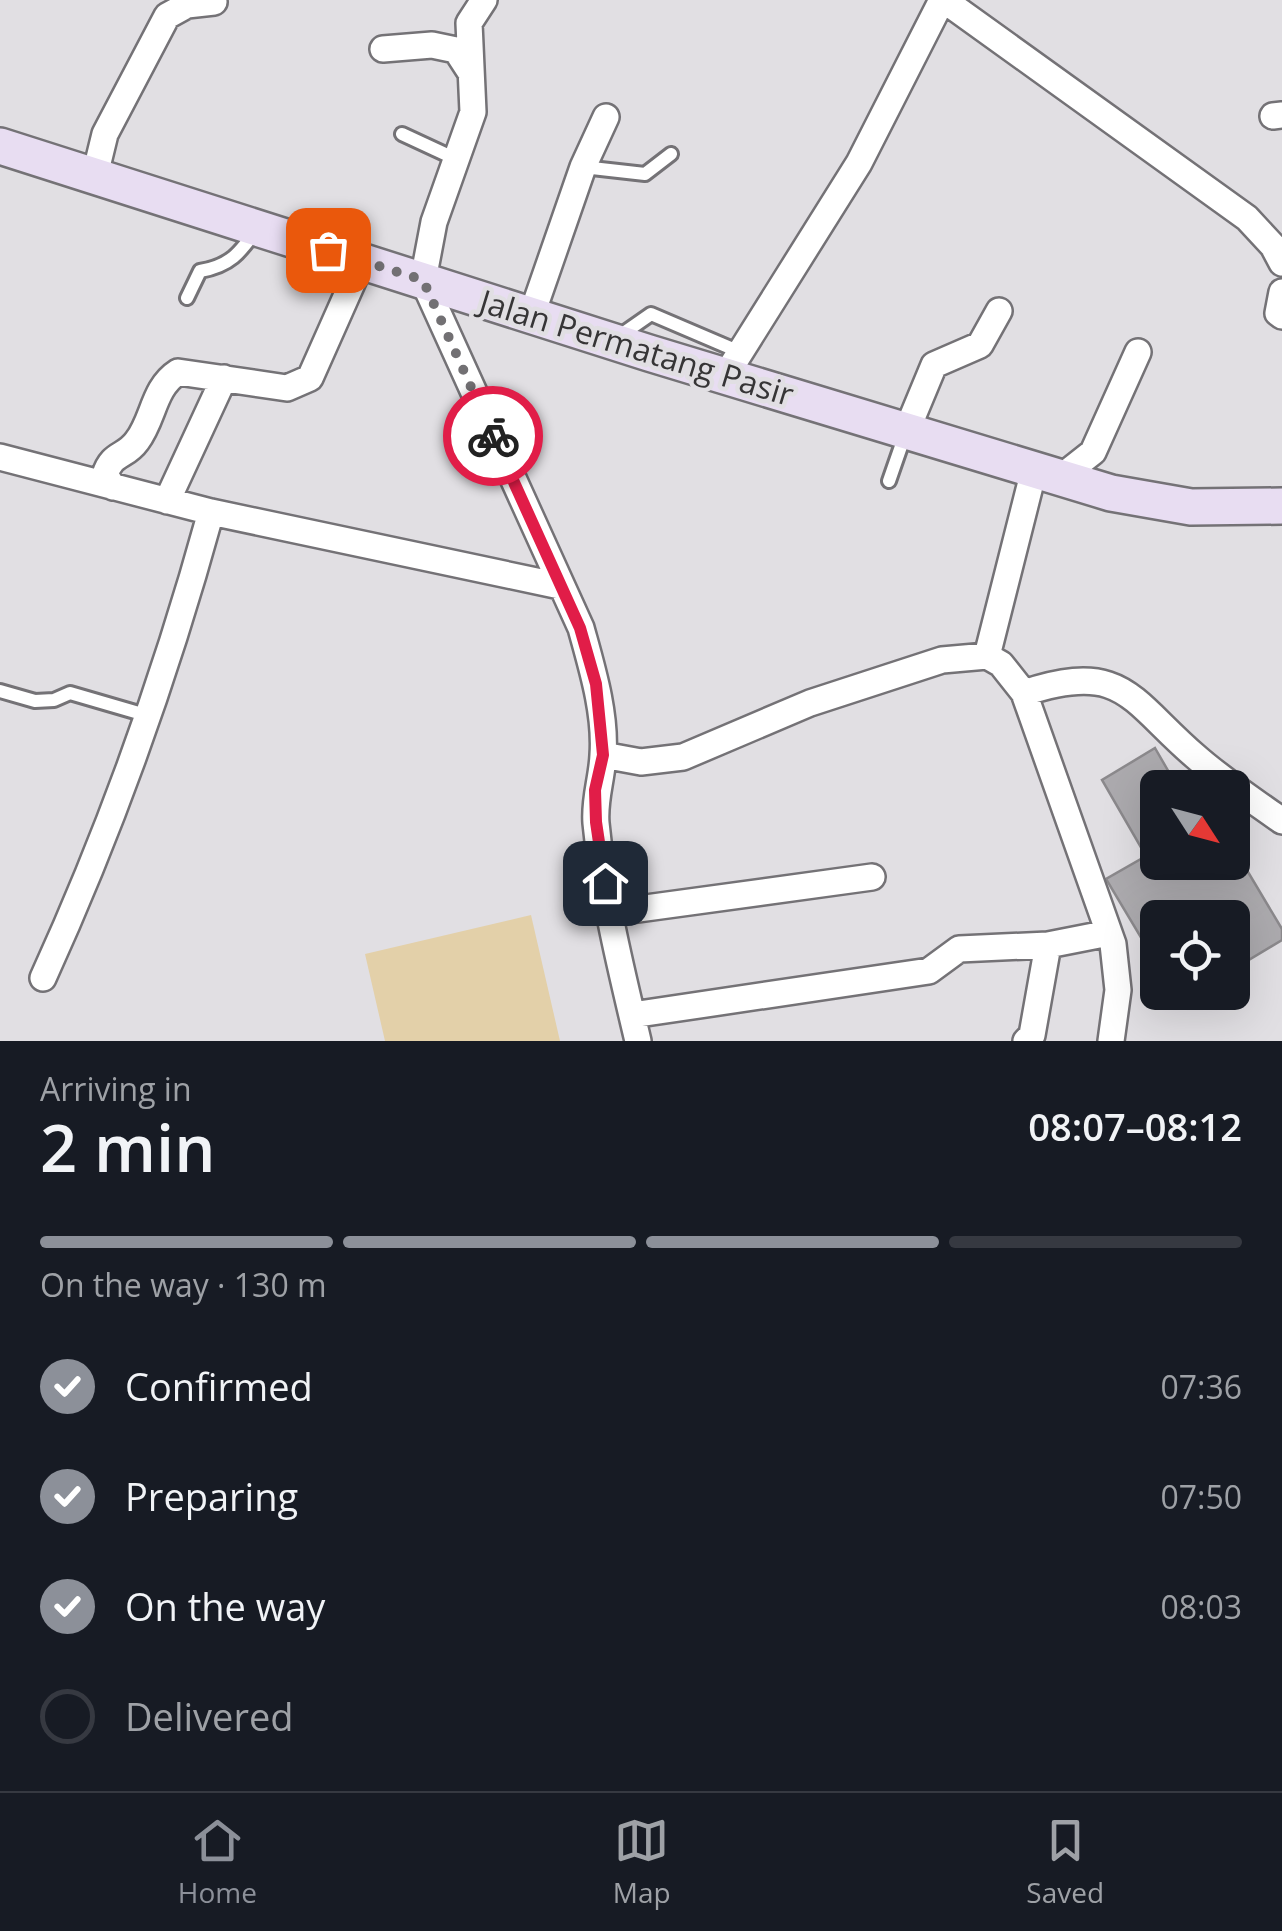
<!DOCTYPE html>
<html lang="en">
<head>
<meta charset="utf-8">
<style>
	body { margin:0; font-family:"Open Sans",sans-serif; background:#20242c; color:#f1f3f6; height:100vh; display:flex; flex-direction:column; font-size:38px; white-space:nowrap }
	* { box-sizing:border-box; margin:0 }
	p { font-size:32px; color:#9ea1a6 }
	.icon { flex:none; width:55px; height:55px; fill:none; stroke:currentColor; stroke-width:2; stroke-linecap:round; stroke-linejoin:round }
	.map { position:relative; height:1041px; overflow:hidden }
	.drawer { display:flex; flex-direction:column; background:#171b24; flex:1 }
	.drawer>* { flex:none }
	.needle { width:65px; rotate:126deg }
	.controls { position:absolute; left:1140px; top:770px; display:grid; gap:20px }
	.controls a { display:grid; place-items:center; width:110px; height:110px; border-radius:15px; background:#171b24; box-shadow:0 10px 40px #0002; font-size:50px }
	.pin { position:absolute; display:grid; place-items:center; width:85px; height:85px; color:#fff; margin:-42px; border-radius:20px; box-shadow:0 5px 15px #0006 }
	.courier { position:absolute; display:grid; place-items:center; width:100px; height:100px; margin:-50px; border:8px solid #e11d48; border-radius:50%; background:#fff; color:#222; box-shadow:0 2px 12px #0007 }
	.summary em { font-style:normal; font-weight:600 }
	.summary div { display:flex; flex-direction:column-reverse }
	.summary { display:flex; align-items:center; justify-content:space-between; height:170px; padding:0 40px }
	h1 { font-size:65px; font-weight:600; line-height:75px }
	.bar { display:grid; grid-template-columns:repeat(4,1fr); gap:15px 10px; align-content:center; height:120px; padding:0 40px }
	.bar i { height:12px; border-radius:8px; background:#363941 }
	.bar .current { background:#8c9099 }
	.bar p { grid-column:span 4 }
	ol { padding:0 40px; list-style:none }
	li { display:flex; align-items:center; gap:30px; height:110px }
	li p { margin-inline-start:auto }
	li .icon { padding:10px; border-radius:50%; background:#8c9099; color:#fff; stroke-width:4 }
	li:last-child { color:#9ea1a6 }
	li i { width:55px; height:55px; border:5px solid #363941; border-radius:50% }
	.menu { display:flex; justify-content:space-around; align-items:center; height:140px; border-top:2px solid #363941; background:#171b24; font-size:28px; color:#9ea1a6 }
	.menu a { display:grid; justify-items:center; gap:5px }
	.menu .current { color:#8c9099 }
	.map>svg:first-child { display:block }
	.green { fill:#e3d0a9 }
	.building { fill:#acaaae; stroke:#8b898c; stroke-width:2.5 }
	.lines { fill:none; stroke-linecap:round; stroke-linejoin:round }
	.service-casing { stroke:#747276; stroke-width:18 }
	.minor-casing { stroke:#747276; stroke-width:30 }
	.secondary-casing { stroke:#747276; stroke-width:40 }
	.service { stroke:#fff; stroke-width:12 }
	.minor { stroke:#fff; stroke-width:25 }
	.secondary { stroke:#e8ddf2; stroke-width:35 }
	.done { stroke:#727073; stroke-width:10; stroke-dasharray:0 18 }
	.route { stroke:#e11d48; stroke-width:12 }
	.labels { text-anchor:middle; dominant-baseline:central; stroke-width:9; stroke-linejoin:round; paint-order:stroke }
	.street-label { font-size:32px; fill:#363536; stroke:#e1dfe3 }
</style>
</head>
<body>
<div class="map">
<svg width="1282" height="1041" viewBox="0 0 1282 1041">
	<rect width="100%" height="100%" fill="#e1dfe3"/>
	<path class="green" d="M531,915L560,1041H385L365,954Z"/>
	<path class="building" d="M1155,748L1178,788H1158V862H1232V845L1282,929V940L1232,970V918H1158V966L1106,879L1146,856L1102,780Z"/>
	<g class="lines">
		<defs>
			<path id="service" d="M402,134L458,160
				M583,167L645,174L671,154
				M187,298L200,271C230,266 240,253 257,229
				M618,337L651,314L740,352
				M889,481L906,432
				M0,691L35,701L54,700L70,693L149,716"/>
			<path id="minor" d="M484,0L469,23L473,112L434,222L423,280L581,628C592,668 606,713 603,755C602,779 594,799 596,823C603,897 621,969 638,1041
				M944,0L1247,218L1273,246L1282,263
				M383,49L432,45L456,50L469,70
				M1273,116L1282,115
				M95,175L105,134L167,16L187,5L214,2
				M1282,292L1278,313L1282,316
				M532,314L583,167L606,117
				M726,375L859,163L942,0
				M907,430L934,365L980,345L999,311
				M0,457L211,512L560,586
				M1060,478L1093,452L1138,352
				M113,487L105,475C112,452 125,458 137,441C154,419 153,388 178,372L287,388L310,378L362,261
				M167,501L224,378
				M987,656L1034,470
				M1024,693L1113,944L1118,990L1111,1041
				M603,755L641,762L683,757L810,703L942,660L987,656L1001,664L1024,693C1123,660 1130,700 1195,756C1222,780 1253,800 1282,821
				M609,913L872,877
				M43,978C112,827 167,672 211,512
				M632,1015L929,971L959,949L1048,945L1109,933
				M1026,1041L1032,1035L1048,945"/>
			<path id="secondary" d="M0,146L649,353L1111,493L1191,507L1282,506"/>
		</defs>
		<use href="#service" class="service-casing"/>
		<use href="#minor" class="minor-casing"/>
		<use href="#secondary" class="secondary-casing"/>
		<use href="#service" class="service"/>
		<use href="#minor" class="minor"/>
		<use href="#secondary" class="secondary"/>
	</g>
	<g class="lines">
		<path class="done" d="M328,250L423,280L493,436"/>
		<path class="route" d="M493,436L580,628L596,684L603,755L595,790L596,822L605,883"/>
	</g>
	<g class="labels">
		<g class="street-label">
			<text transform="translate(637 347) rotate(17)">Jalan Permatang Pasir</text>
		</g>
	</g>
</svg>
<div class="controls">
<a><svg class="needle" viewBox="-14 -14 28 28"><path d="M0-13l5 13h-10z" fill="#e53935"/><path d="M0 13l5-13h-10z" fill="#9ea1a6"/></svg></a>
<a><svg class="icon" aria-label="locate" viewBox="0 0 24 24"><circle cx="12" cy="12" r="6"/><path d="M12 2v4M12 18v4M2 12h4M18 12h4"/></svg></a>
</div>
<div class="pin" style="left:328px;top:250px;background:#ea580c"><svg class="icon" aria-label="bag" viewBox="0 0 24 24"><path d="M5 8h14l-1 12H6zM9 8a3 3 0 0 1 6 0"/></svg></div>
<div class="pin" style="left:605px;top:883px;background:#1f2937"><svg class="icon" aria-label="home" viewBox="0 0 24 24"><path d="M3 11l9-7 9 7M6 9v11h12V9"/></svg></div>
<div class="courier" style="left:493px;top:436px"><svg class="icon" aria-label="bike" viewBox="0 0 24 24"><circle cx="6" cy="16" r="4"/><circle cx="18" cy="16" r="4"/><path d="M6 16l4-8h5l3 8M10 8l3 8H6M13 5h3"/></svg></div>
</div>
<section class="drawer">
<div class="summary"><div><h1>2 min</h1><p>Arriving in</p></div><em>08:07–08:12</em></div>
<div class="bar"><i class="current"></i><i class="current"></i><i class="current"></i><i></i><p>On the way · 130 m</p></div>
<ol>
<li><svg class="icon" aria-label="check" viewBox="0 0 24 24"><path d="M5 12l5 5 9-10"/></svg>Confirmed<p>07:36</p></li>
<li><svg class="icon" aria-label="check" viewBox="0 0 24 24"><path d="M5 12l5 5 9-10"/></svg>Preparing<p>07:50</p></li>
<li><svg class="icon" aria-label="check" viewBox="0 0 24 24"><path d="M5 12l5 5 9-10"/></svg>On the way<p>08:03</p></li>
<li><i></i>Delivered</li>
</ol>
</section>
<nav class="menu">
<a class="current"><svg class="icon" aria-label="home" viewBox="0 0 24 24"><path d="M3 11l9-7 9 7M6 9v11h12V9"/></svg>Home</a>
<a><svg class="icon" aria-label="map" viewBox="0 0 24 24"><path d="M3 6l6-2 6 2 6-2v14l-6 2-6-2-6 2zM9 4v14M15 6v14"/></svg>Map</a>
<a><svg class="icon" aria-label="saved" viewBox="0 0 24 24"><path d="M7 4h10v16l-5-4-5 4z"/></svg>Saved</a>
</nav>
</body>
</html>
